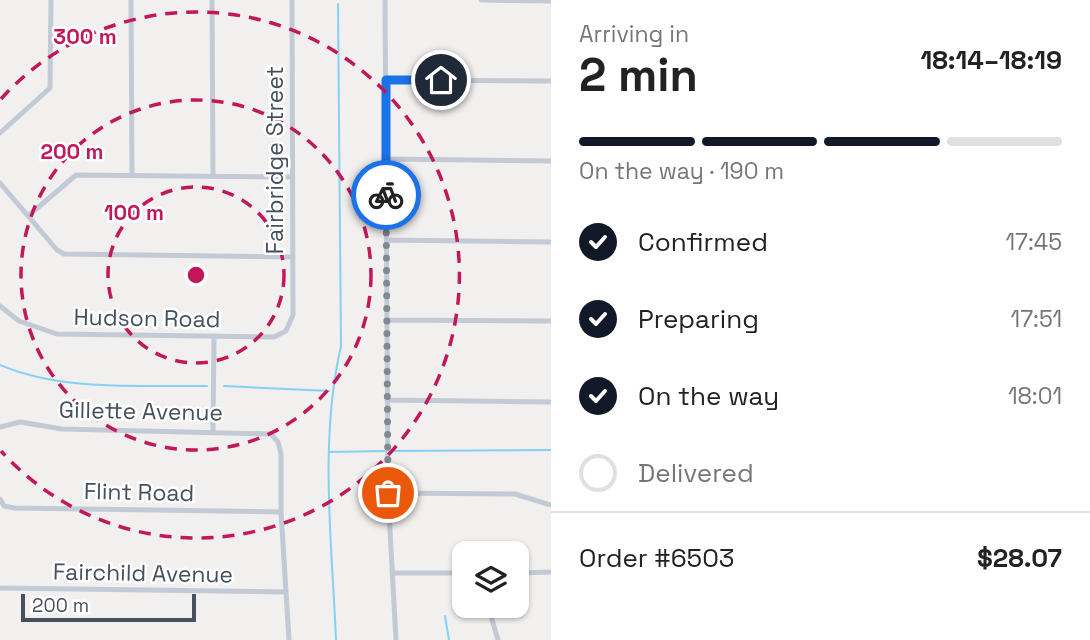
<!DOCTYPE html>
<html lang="en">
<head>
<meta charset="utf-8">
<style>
	body { margin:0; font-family:"Space Grotesk",sans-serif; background:#f2f2f2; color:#222; height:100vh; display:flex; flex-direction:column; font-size:26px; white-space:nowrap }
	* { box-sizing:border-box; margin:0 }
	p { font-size:23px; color:#767676 }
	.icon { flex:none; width:38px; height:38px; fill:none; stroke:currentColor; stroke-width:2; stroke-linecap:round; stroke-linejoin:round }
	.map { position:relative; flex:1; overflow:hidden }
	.drawer { display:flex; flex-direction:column; background:#fff; width:539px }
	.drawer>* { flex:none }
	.buttons { position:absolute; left:452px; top:541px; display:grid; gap:14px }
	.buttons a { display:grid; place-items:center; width:77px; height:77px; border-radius:14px; background:#fff; box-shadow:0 2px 5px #0004; font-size:35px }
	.scale { position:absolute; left:21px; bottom:18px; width:175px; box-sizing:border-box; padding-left:7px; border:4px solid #46505e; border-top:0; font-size:19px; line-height:24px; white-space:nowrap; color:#46505e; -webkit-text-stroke:5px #fff; paint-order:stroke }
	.pin { position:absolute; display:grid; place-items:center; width:60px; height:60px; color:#fff; margin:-30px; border:4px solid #fff; border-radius:50%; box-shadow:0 2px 7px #0007 }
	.courier { position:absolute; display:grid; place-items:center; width:70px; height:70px; margin:-35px; border:5px solid #1a73e8; border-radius:50%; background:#fff; color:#222; box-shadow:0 2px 9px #0007 }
	.summary em { font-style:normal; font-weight:600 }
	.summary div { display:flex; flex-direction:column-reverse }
	.summary { display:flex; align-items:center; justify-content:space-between; height:119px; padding:0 28px }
	h1 { font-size:46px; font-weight:600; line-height:52px }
	.bar { display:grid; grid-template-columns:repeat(4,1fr); gap:10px 7px; align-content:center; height:84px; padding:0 28px }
	.bar i { height:9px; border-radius:5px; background:#e0e0e0 }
	.bar .current { background:#111827 }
	.bar p { grid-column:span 4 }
	.line { display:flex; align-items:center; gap:18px; padding:0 28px; border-top:2px solid #e0e0e0 }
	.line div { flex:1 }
	ol { padding:0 28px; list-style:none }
	li { display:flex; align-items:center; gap:21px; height:77px }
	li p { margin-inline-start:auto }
	li .icon { padding:7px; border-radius:50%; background:#111827; color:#fff; stroke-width:4 }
	li:last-child { color:#767676 }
	li i { width:38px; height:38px; border:4px solid #e0e0e0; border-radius:50% }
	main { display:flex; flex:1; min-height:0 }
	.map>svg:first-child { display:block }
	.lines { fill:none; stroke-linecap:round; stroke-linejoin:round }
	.stream { stroke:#86d1f1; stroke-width:2 }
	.minor { stroke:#c2cad5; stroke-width:5 }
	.done { stroke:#828891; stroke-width:7; stroke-dasharray:0 12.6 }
	.route { stroke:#1a73e8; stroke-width:9 }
	.ring { fill:none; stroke:#c2185b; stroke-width:3.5; stroke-dasharray:12 9 }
	.labels { text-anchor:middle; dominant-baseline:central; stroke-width:5; stroke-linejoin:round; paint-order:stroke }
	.street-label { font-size:23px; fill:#46505e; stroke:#fff }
	.centre { fill:#c2185b; stroke:#fff; stroke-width:3.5 }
	.ring-label { font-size:21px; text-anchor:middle; font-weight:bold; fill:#c2185b; stroke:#fff; stroke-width:5; stroke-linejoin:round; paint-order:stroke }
</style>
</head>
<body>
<main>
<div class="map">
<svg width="551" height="640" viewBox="0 0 551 640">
	<rect width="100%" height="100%" fill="#f2efef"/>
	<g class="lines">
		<path class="stream" d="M0,365C63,392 140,385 207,386
			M224,386L329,391
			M393,451L551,450
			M329,452L385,451
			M445,616L449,640
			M336,640C332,542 319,442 341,346L338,4"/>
		<path class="minor" d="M131,0L132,175
			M212,0L213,176
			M385,0L388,493L396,640
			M481,0L551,1
			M386,80L551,81
			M0,133L50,88L51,0
			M386,159L551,161
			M0,183L57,250L64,254L293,257
			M28,216L76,175L292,177
			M387,240L551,242
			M0,306L19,321L57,334L274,337L286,331L293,315L292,0
			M387,320L551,321
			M387,400L551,402
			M0,427L20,422L62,429L271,434L278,442L281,454V512L289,640
			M213,430L214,337
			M388,493L515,494L551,505
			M0,499L4,506L15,508L281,512
			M392,573H464
			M516,573L551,572
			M0,588L286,592
			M488,606L498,640"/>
	</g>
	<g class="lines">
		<path class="done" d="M386,195L388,493"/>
		<path class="route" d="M386,195V80H441"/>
	</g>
	<g class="ring">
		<circle cx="196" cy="275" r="88"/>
		<circle cx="196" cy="275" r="175"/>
		<path d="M1 99A263 263 0 1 1 1 451"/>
	</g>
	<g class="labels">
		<g class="street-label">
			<text transform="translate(275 160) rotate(-90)">Fairbridge Street</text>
			<text transform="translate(147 318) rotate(1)">Hudson Road</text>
			<text transform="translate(141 411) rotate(1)">Gillette Avenue</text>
			<text transform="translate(139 492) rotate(1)">Flint Road</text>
			<text transform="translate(143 573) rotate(1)">Fairchild Avenue</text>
		</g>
	</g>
	<circle cx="196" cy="275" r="10" class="centre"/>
	<g class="ring-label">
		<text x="85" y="44">300 m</text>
		<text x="72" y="159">200 m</text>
		<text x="134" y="220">100 m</text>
	</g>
</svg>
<div class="buttons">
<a><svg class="icon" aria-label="layers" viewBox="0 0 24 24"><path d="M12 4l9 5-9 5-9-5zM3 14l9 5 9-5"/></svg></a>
</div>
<div class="scale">200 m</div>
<div class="pin" style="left:388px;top:493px;background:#ea580c"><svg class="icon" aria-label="bag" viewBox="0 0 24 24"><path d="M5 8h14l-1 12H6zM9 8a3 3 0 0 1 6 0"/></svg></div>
<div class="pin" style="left:441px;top:80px;background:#1f2937"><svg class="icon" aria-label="home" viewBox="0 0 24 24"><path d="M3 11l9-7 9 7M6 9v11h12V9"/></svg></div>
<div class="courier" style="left:386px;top:195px"><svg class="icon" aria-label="bike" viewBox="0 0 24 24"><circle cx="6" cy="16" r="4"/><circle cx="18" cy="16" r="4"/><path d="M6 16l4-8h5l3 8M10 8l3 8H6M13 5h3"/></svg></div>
</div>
<section class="drawer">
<div class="summary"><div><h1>2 min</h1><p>Arriving in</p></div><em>18:14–18:19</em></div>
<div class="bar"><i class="current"></i><i class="current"></i><i class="current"></i><i></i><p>On the way · 190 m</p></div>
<ol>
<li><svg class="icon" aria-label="check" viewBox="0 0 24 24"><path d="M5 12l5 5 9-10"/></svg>Confirmed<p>17:45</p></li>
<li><svg class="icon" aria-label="check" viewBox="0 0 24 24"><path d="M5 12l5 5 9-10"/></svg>Preparing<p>17:51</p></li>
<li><svg class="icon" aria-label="check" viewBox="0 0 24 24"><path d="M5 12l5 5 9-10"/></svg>On the way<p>18:01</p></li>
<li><i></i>Delivered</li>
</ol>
<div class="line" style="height:91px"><div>Order #6503</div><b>$28.07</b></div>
</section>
</main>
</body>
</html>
